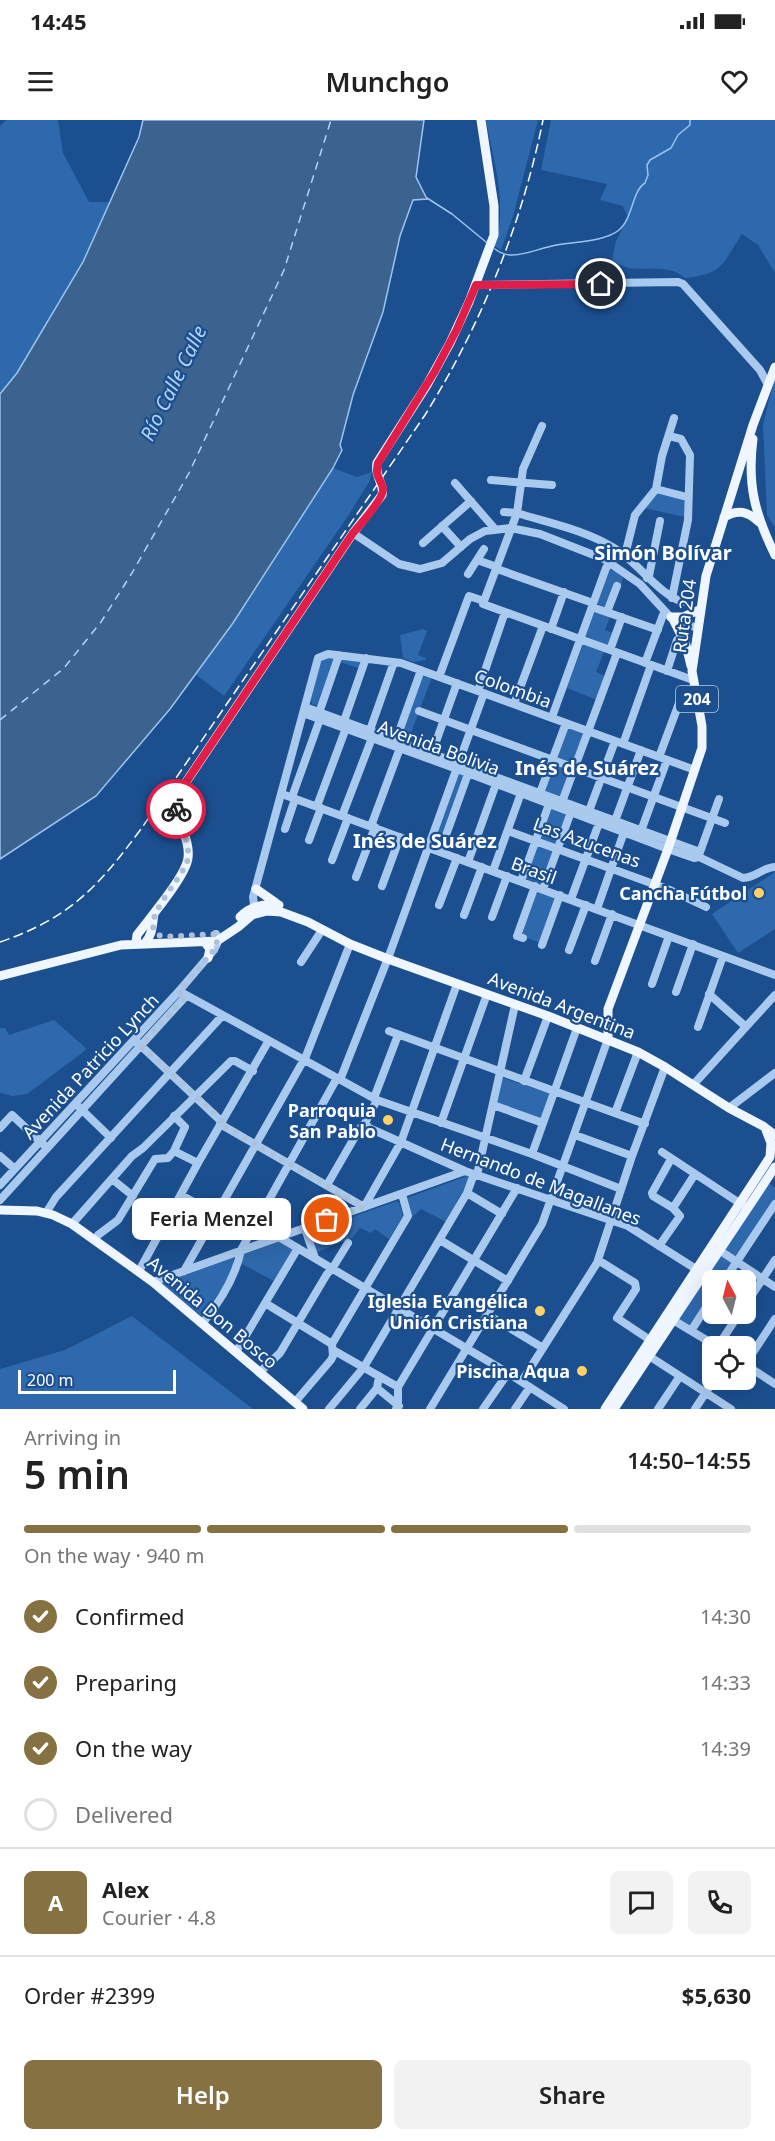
<!DOCTYPE html>
<html lang="en">
<head>
<meta charset="utf-8">
<style>
	body { margin:0; font-family:"Noto Sans",sans-serif; background:#f2f2f2; color:#222; height:100vh; display:flex; flex-direction:column; font-size:22px; white-space:nowrap }
	* { box-sizing:border-box; margin:0 }
	p { font-size:20px; color:#767676 }
	.icon { flex:none; width:33px; height:33px; fill:none; stroke:currentColor; stroke-width:2; stroke-linecap:round; stroke-linejoin:round }
	.map { position:relative; height:1289px; overflow:hidden }
	.drawer { display:flex; flex-direction:column; background:#fff; flex:1 }
	.drawer>* { flex:none }
	.needle { width:39px; rotate:353deg }
	.buttons { position:absolute; left:702px; top:1150px; display:grid; gap:12px }
	.buttons a { display:grid; place-items:center; width:54px; height:54px; border-radius:9px; background:#fff; box-shadow:0 6px 24px #0002; font-size:30px }
	.scale { position:absolute; left:18px; bottom:15px; width:158px; box-sizing:border-box; padding-left:6px; border:3px solid #fff; border-top:0; font-size:16px; line-height:21px; white-space:nowrap; color:#fff; -webkit-text-stroke:4px #1b4f8f; paint-order:stroke }
	.pin { position:absolute; display:grid; place-items:center; width:51px; height:51px; color:#fff; margin:-26px; border:3px solid #fff; border-radius:50%; box-shadow:0 2px 6px #0007 }
	.courier { position:absolute; display:grid; place-items:center; width:60px; height:60px; margin:-30px; border:4px solid #e11d48; border-radius:50%; background:#fff; color:#222; box-shadow:0 2px 8px #0007 }
	.bubble { position:absolute; height:42px; border-radius:9px; background:#fff; box-shadow:0 6px 24px #0002; font-size:20px; font-weight:600; line-height:42px; text-align:center }
	.overview em { font-style:normal; font-weight:600 }
	.overview div { display:flex; flex-direction:column-reverse }
	.overview { display:flex; align-items:center; justify-content:space-between; height:102px; padding:0 24px }
	h1 { font-size:39px; font-weight:600; line-height:45px }
	.bar { display:grid; grid-template-columns:repeat(4,1fr); gap:9px 6px; align-content:center; height:72px; padding:0 24px }
	.bar i { height:8px; border-radius:4px; background:#e0e0e0 }
	.bar .active { background:#857141 }
	.bar p { grid-column:span 4 }
	.line { display:flex; align-items:center; gap:15px; padding:0 24px; border-top:2px solid #e0e0e0 }
	.line div { flex:1 }
	.round { display:grid; place-items:center; flex:none; width:63px; height:63px; border-radius:9px; background:#f2f2f2 }
	ol { padding:0 24px; list-style:none }
	li { display:flex; align-items:center; gap:18px; height:66px }
	li p { margin-inline-start:auto }
	li .icon { padding:6px; border-radius:50%; background:#857141; color:#fff; stroke-width:4 }
	li:last-child { color:#767676 }
	li i { width:33px; height:33px; border:3px solid #e0e0e0; border-radius:50% }
	.button { display:flex; gap:12px; margin-top:auto; padding:12px 24px }
	.button a { flex:1; height:69px; border-radius:9px; background:#857141; color:#fff; font-size:24px; font-weight:600; line-height:69px; text-align:center }
	.button a+a { background:#f2f2f2; color:#222 }
	.status { display:flex; justify-content:space-between; align-items:center; height:42px; padding:0 30px; background:#fff; direction:ltr }
	.status svg { height:16px; fill:currentColor }
	header { display:flex; justify-content:space-between; align-items:center; height:78px; padding:0 24px; background:#fff; font-size:27px; font-weight:600 }
	.map>svg:first-child { display:block }
	.green { fill:#2e69ad }
	.water { fill:#3c6290; stroke:#9cc4f0; stroke-width:1.5 }
	.lines { fill:none; stroke-linecap:round; stroke-linejoin:round }
	.stream { stroke:#9cc4f0; stroke-width:1.5 }
	.ferry { stroke:#b5d3f5; stroke-width:1.5; stroke-dasharray:8 6; stroke-linecap:butt }
	.minor { stroke:#a9c9ee; stroke-width:8 }
	.major { stroke:#f0f6ff; stroke-width:9 }
	.rail { stroke:#fff; stroke-width:1.5; stroke-dasharray:10 4.5; stroke-linecap:butt }
	.done { stroke:#afc1d8; stroke-width:6; stroke-dasharray:0 10.8 }
	.route { stroke:#e11d48; stroke-width:8 }
	.poi-dot { fill:#ffd166; stroke:#1b4f8f; stroke-width:2 }
	.labels { text-anchor:middle; dominant-baseline:central; stroke-width:4.5; stroke-linejoin:round; paint-order:stroke }
	.shield { fill:#1b4f8f; stroke:#bbcadd; stroke-width:1.5 }
	.shield-label { font-size:16px; font-weight:bold; fill:#fff }
	.street-label { font-size:18px; fill:#fff; stroke:#1b4f8f }
	.poi-label { font-size:18px; font-weight:bold; fill:#fff; stroke:#1b4f8f; text-anchor:end }
	.water-label { font-size:20px; font-style:italic; fill:#b5d3f5; stroke:#1b4f8f }
	.neighbourhood-label { font-size:20px; font-weight:bold; fill:#fff; stroke:#1b4f8f }
</style>
</head>
<body>
<div class="status"><b>14:45</b><svg viewBox="0 0 49 12"><path d="M0 12V9h3v3zM5 12V6h3v6zM10 12V3h3v9zM15 12V0h3v12zM26 1h20v11H26zM47 4h2v5h-2z"/></svg></div>
<header><svg class="icon" aria-label="menu" viewBox="0 0 24 24"><path d="M4 6h16M4 12h16M4 18h16"/></svg>Munchgo<svg class="icon" aria-label="heart" viewBox="0 0 24 24"><path d="M12 20l-8-8c-3-5 5-10 8-4 3-6 11-1 8 4z"/></svg></header>
<div class="map">
<svg width="775" height="1289" viewBox="0 0 775 1289">
	<rect width="100%" height="100%" fill="#1b4f8f"/>
	<path class="green" d="M6,0H58L63,33L89,82H111L83,142L17,253L0,274V6Z
		M486,0H538L513,96L501,130L494,126C509,88 493,39 486,0Z
		M551,0H775V153L758,125L742,114C722,144 724,154 685,158C664,139 630,159 612,139L616,121L628,98L623,86L600,80L607,64L541,50Z
		M775,257V408L767,395L763,304Z
		M333,348L357,357L372,352L369,362L348,396L224,576L195,554L233,503Z
		M657,373L685,379V397L644,388Z
		M611,450L616,451L623,458L621,465L614,464L606,488L597,483L608,451Z
		M595,491L610,497L605,510L613,513L608,526L585,516Z
		M423,509L427,511L418,535L426,538L425,540L413,542L403,538L400,515Z
		M586,524L604,532L596,552L605,556L597,580L567,568L583,525Z
		M331,535L364,540L361,549L337,541L320,586L312,584L311,579L321,539Z
		M422,554L432,557L408,621L398,617Z
		M567,607L585,614L561,680L542,672Z
		M458,654L465,656L439,728L432,725Z
		M551,686L570,693L543,764L524,758Z
		M775,752V809L738,833L712,794Z
		M536,770L556,778L541,823L519,815Z
		M54,900L87,929L27,974L13,976L0,973V908H5L9,915Z
		M500,957L551,974L543,998L538,999L495,983Z
		M467,1056L470,1057L446,1102L421,1089L412,1097L407,1078Z
		M770,1064L775,1068V1081L736,1140L722,1131L767,1065Z
		M397,1081L399,1083L403,1096L389,1119L375,1109L371,1113L360,1108L352,1118L317,1132L310,1112Z
		M277,1120L293,1129L274,1161L240,1143L244,1131Z
		M722,1135L733,1143L722,1161H712V1175L691,1209L677,1199L718,1137Z
		M233,1136C238,1148 210,1185 203,1197L162,1165L161,1162Z
		M132,1196L253,1289H0V1249L65,1230Z"/>
	<path class="water" d="M143,0H424L416,57L427,79L413,80L400,116L383,192L353,275L340,325L342,330L333,348L233,503L170,589L96,676L0,739V274L17,253L83,142L139,17Z"/>
	<g class="lines">
		<path class="stream" d="M427,78L452,94L486,122
			M495,129C500,133 504,135 512,135C526,135 538,129 552,126C570,122 605,122 619,110C633,98 632,71 645,63L648,55L647,45L650,40L671,28L678,15L690,5V0"/>
		<path class="ferry" d="M0,600L64,548L101,502L132,453L189,353L284,150L331,0"/>
		<path class="minor" d="M476,165L678,162L683,164L760,250L768,265
			M669,316L681,319L690,335L688,400L672,478
			M491,360L552,365
			M455,363L495,409
			M656,369L687,377
			M504,392L517,393C549,403 585,410 614,428C638,442 658,474 683,482
			M442,406L461,427
			M353,413L399,444L420,449L442,443L470,419L485,411L511,408L540,414L604,439L640,464L674,501L698,508
			M423,423L471,381
			M625,435L635,395L656,369L662,336L674,298
			M477,440L497,447
			M497,449L593,483
			M468,454L484,429
			M647,458L649,456L660,401
			M484,481L517,393L523,349L542,306
			M592,487L658,510
			M607,492L617,466
			M551,509L564,472
			M610,530L622,497
			M645,543L663,495L666,492
			M667,551L677,520
			M439,557L469,476L484,481L483,484L693,560
			M478,571L505,492
			M514,584L543,506
			M305,587L700,732
			M419,591L725,703
			M303,593L457,649L668,729L694,738L699,737L743,758C756,758 763,747 775,747
			M319,593L339,535
			M552,597L606,448L620,432
			M344,601L366,538
			M370,610L394,542
			M396,620L421,550
			M623,624L651,545
			M432,633L457,563
			M659,637L681,578
			M540,673L566,603
			M282,674L775,855
			M292,677L320,599
			M562,682L617,533
			M317,686L346,608
			M589,691L615,621
			M342,696L372,618
			M615,701L641,630
			M371,706L400,628
			M285,709L294,682
			M508,711L670,770L706,787
			M641,711L667,640
			M309,720L321,688
			M440,732L468,654
			M699,735L719,679
			M332,740L348,698
			M468,742L496,664
			M493,751L521,673
			M356,757L375,707
			M521,761L549,684
			M382,766L400,717
			M543,769L571,692
			M571,779L599,703
			M439,785L457,738
			M597,789L624,712
			M255,792L253,777L318,538L328,534L401,543L695,650
			M464,795L482,747
			M492,797L507,756
			M523,818L517,816L535,766
			M542,825L560,775
			M569,830L586,785
			M595,841L612,794
			M301,842L322,810
			M652,864L669,816
			M179,871L377,980L532,1034L621,1069
			M676,872L693,824
			M709,874L745,906
			M698,907L723,836
			M389,911L645,1004
			M138,923L222,1002
			M340,960L390,833L484,573
			M524,961L548,896
			M693,965L775,875
			M374,978L398,915
			M493,985L543,1003
			M79,987L111,1018
			M729,988L775,953
			M615,993L638,932
			M365,1003L369,1008L465,1051L628,1106L699,1151
			M441,1003L487,874
			M220,1004L364,1087L401,1022L457,864
			M0,1008L12,995L44,1025
			M575,1015L632,1036
			M174,1031L198,1043
			M662,1032L744,1086
			M532,1034L577,908
			M0,1036L15,1049
			M477,1055L515,885
			M112,1059L133,1076
			M0,1065L179,871L214,830L217,824L216,814
			M327,1065L360,1008L365,1003L377,980
			M467,1073L474,1054
			M181,1075L215,1094
			M0,1080L186,876
			M673,1088L695,1054
			M46,1093L56,1077L222,896
			M72,1104L132,1036L143,1028L231,941H235L253,951
			M305,1109L315,1138
			M279,1117L508,1253L564,1289
			M95,1120L98,1115L118,1100L155,1039L168,1038L174,1031L185,1007L174,996
			M440,1120L508,1161
			M659,1126L680,1096L673,1088L653,1076L652,1073L671,1039
			M716,1128L775,1167
			M598,1140L635,1163L636,1169L617,1198L653,1222
			M139,1151L198,1043L268,922
			M184,1151L306,936L350,824
			M724,1161L775,1084
			M153,1162L465,1051
			M265,1183L332,1224
			M746,1184L775,1140
			M488,1195L543,1228
			M673,1200L718,1227
			M202,1204C219,1183 236,1156 241,1130L337,958
			M691,1211L712,1178
			M718,1226L739,1194
			M333,1230L398,1267
			M236,1232L298,1128
			M649,1236L731,1289
			M746,1243L775,1199
			M746,1245L775,1264
			M260,1252L280,1233L327,1154L332,1149L348,1123
			M522,1261L597,1143L632,1036L665,947
			M377,1268L399,1286
			M295,1282L331,1240L333,1236L332,1224L408,1096L402,1074
			M329,1289L364,1247L467,1073L502,1094
			M360,1289L377,1268L379,1256
			M396,1289L398,1286V1267L517,1068
			M430,1289L542,1104L608,919
			M483,1289L508,1253
			M515,1289L530,1267
			M658,1289L680,1256
			M695,1289L714,1260"/>
		<path class="major" d="M753,319C747,365 755,394 775,435
			M724,397C738,389 747,391 759,402
			M671,497H683L701,489
			M674,501L686,525L691,546
			M256,769L276,783
			M240,797C251,786 264,783 279,785
			M204,821L210,829L208,838
			M136,823L137,815C149,799 186,756 188,738C191,714 169,695 180,671L353,413L382,375C385,364 374,357 377,343L427,265L450,223L469,182L494,115V86L481,0
			M145,823C153,814 152,805 154,794
			M0,856L121,825L217,821L238,807L252,795L267,791L281,792L308,802L350,824L388,839L548,896L638,932L665,947L729,988L763,1006L775,1015
			M608,919V889L668,729L702,628V606L692,551L706,456L753,305L775,247
			M0,1090L37,1091L53,1095L72,1104L153,1162L303,1289
			M605,1289L770,1037L771,1023L766,1010
			M614,1289L775,1047"/>
		<path class="rail" d="M0,822C70,798 98,767 141,709L425,295C481,205 522,104 543,0"/>
	</g>
	<g class="lines">
		<path class="done" d="M176,689C179,705 190,721 188,738C186,757 131,806 163,817L216,814L217,824L214,830L179,872L186,876L141,926L216,995L222,1002L220,1004L364,1087L327,1100"/>
		<path class="route" d="M176,689L180,671L353,413C359,406 383,379 383,370C383,360 374,359 378,343L435,251L457,209L476,165L601,164"/>
	</g>
	<g class="poi-dot">
		<circle cx="759" cy="773" r="6"/>
		<circle cx="388" cy="1000" r="6"/>
		<circle cx="540" cy="1191" r="6"/>
		<circle cx="582" cy="1251" r="6"/>
	</g>
	<g class="labels">
		<rect class="shield" x="676" y="566" width="42" height="26" rx="4.5"/>
		<g class="shield-label">
			<text x="697" y="579">204</text>
		</g>
		<g class="street-label">
			<text transform="translate(684 496) rotate(-82)">Ruta 204</text>
			<text transform="translate(513 568) rotate(20)">Colombia</text>
			<text transform="translate(439 627) rotate(20)">Avenida Bolivia</text>
			<text transform="translate(587 722) rotate(20)">Las Azucenas</text>
			<text transform="translate(534 750) rotate(20)">Brasil</text>
			<text transform="translate(562 885) rotate(21)">Avenida Argentina</text>
			<text transform="translate(90 946) rotate(-47)">Avenida Patricio Lynch</text>
			<text transform="translate(541 1061) rotate(21)">Hernando de Magallanes</text>
			<text transform="translate(213 1192) rotate(40)">Avenida Don Bosco</text>
		</g>
		<g class="poi-label">
			<text x="747" y="773">Cancha Fútbol</text>
			<text x="376" y="990">Parroquia<tspan x="376" dy="21">San Pablo</tspan></text>
			<text x="528" y="1181">Iglesia Evangélica<tspan x="528" dy="21">Unión Cristiana</tspan></text>
			<text x="570" y="1251">Piscina Aqua</text>
		</g>
		<g class="water-label">
			<text transform="translate(173 263) rotate(-64)">Río Calle Calle</text>
		</g>
		<g class="neighbourhood-label">
			<text x="663" y="432">Simón Bolívar</text>
			<text x="587" y="647">Inés de Suárez</text>
			<text x="425" y="720">Inés de Suárez</text>
		</g>
	</g>
</svg>
<div class="buttons">
<a><svg class="needle" viewBox="-14 -14 28 28"><path d="M0-13l5 13h-10z" fill="#e53935"/><path d="M0 13l5-13h-10z" fill="#767676"/></svg></a>
<a><svg class="icon" aria-label="locate" viewBox="0 0 24 24"><circle cx="12" cy="12" r="6"/><path d="M12 2v4M12 18v4M2 12h4M18 12h4"/></svg></a>
</div>
<div class="scale">200 m</div>
<div class="pin" style="left:327px;top:1100px;background:#ea580c"><svg class="icon" aria-label="bag" viewBox="0 0 24 24"><path d="M5 8h14l-1 12H6zM9 8a3 3 0 0 1 6 0"/></svg></div>
<div class="pin" style="left:601px;top:164px;background:#1f2937"><svg class="icon" aria-label="home" viewBox="0 0 24 24"><path d="M3 11l9-7 9 7M6 9v11h12V9"/></svg></div>
<div class="courier" style="left:176px;top:689px"><svg class="icon" aria-label="bike" viewBox="0 0 24 24"><circle cx="6" cy="16" r="4"/><circle cx="18" cy="16" r="4"/><path d="M6 16l4-8h5l3 8M10 8l3 8H6M13 5h3"/></svg></div>
<div class="bubble" style="left:132px;top:1078px;width:159px">Feria Menzel</div>
</div>
<section class="drawer">
<div class="overview"><div><h1>5 min</h1><p>Arriving in</p></div><em>14:50–14:55</em></div>
<div class="bar"><i class="active"></i><i class="active"></i><i class="active"></i><i></i><p>On the way · 940 m</p></div>
<ol>
<li><svg class="icon" aria-label="check" viewBox="0 0 24 24"><path d="M5 12l5 5 9-10"/></svg>Confirmed<p>14:30</p></li>
<li><svg class="icon" aria-label="check" viewBox="0 0 24 24"><path d="M5 12l5 5 9-10"/></svg>Preparing<p>14:33</p></li>
<li><svg class="icon" aria-label="check" viewBox="0 0 24 24"><path d="M5 12l5 5 9-10"/></svg>On the way<p>14:39</p></li>
<li><i></i>Delivered</li>
</ol>
<div class="line" style="height:108px"><b class="round" style="background:#857141;color:#fff">A</b><div><b>Alex</b><p>Courier · 4.8</p></div><a class="round"><svg class="icon" aria-label="chat" viewBox="0 0 24 24"><path d="M4 5h16v11H9l-5 4z"/></svg></a><a class="round"><svg class="icon" aria-label="phone" viewBox="0 0 24 24"><path d="M5 4h4l2 5-3 2q2 4 5 5l2-3 5 2v4C11 20 4 13 5 4z"/></svg></a></div>
<div class="line" style="height:78px"><div>Order #2399</div><b>$5,630</b></div>
<div class="button"><a>Help</a><a>Share</a></div>
</section>
</body>
</html>
